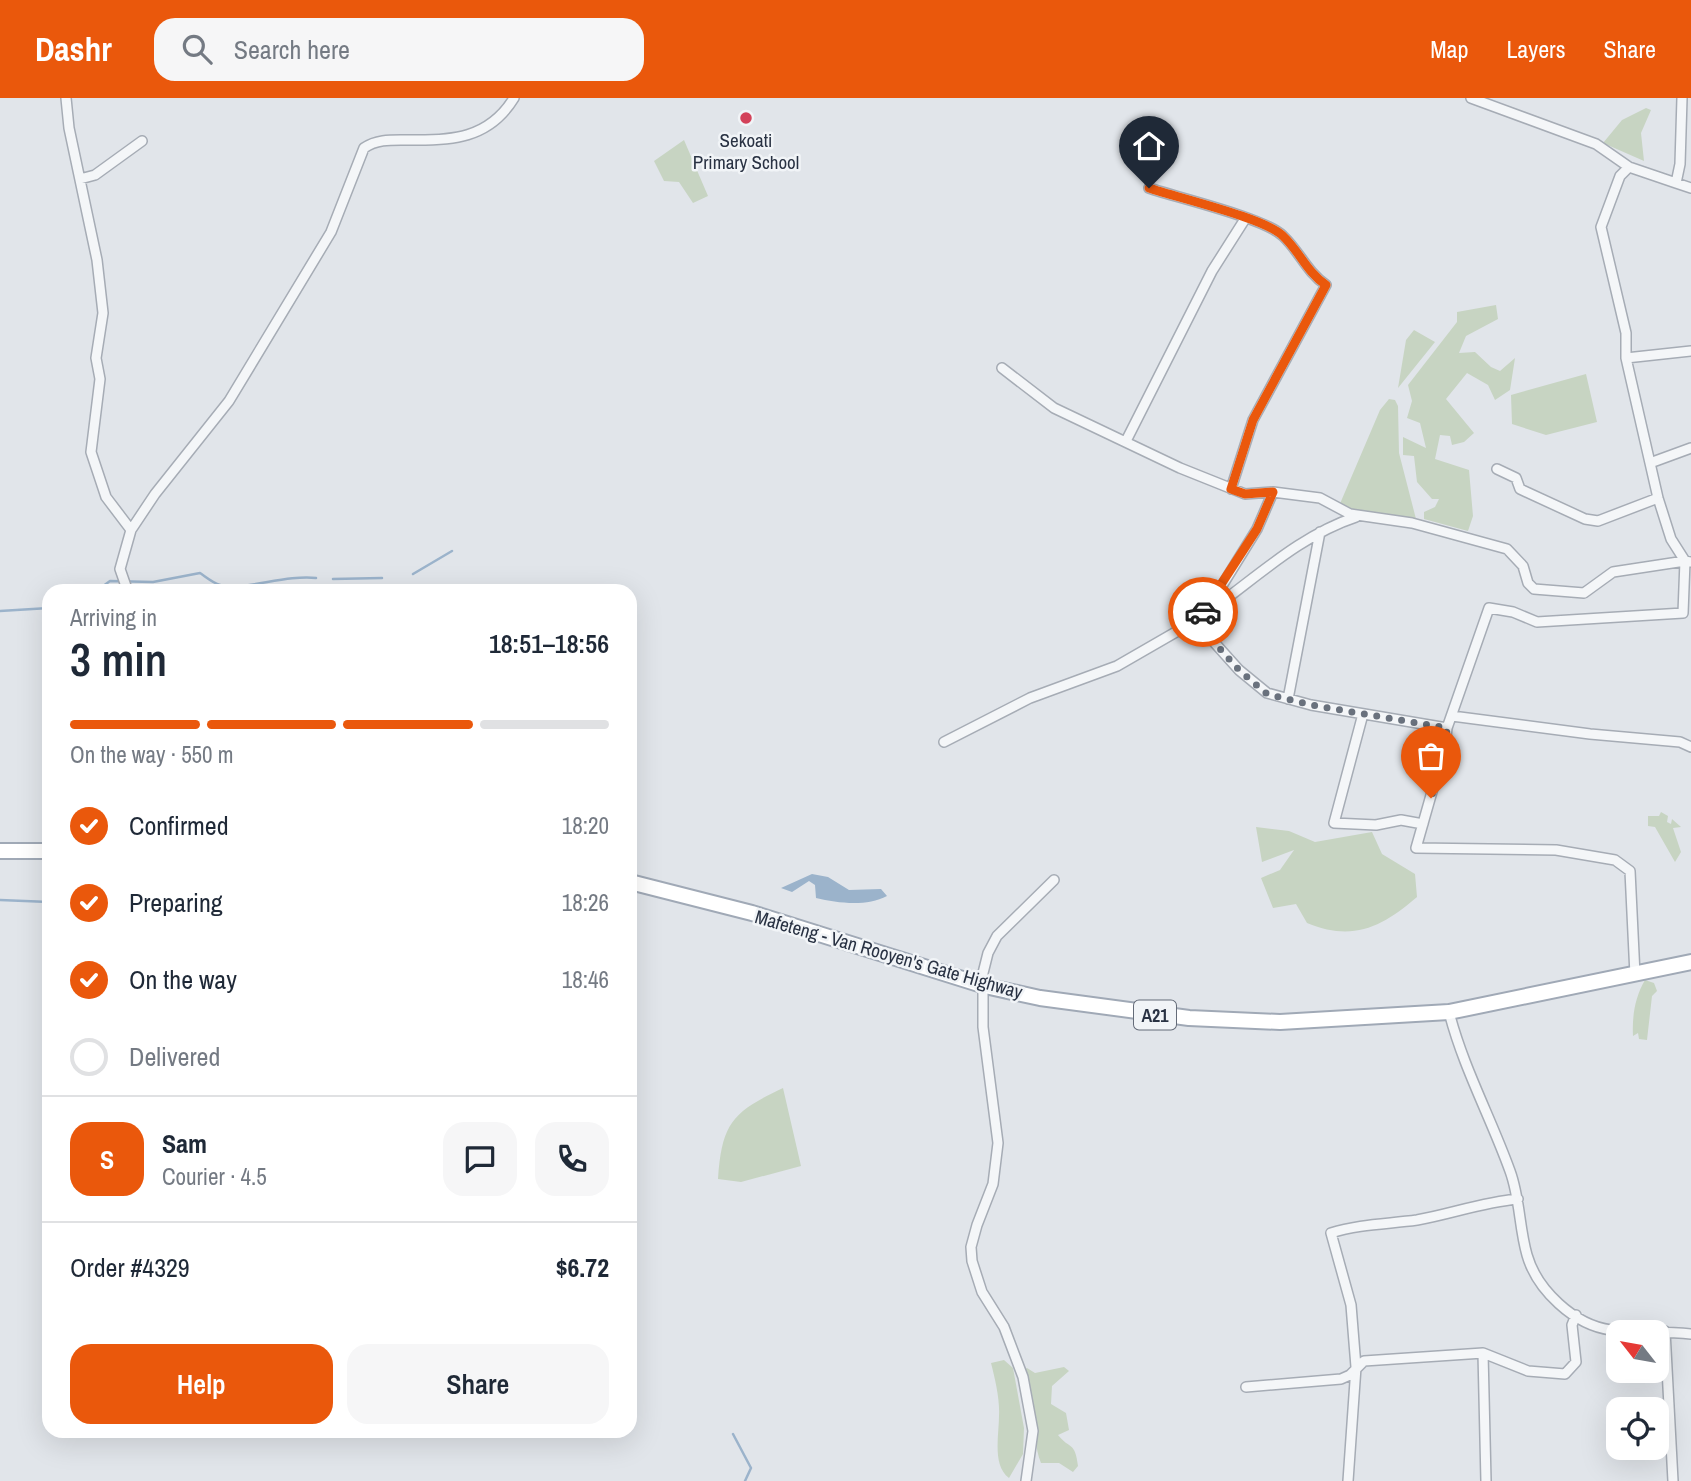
<!DOCTYPE html>
<html lang="en">
<head>
<meta charset="utf-8">
<style>
	body { margin:0; font-family:"Archivo Narrow",sans-serif; background:#f6f6f7; color:#1f2937; height:100vh; display:flex; flex-direction:column; font-size:26px; white-space:nowrap }
	* { box-sizing:border-box; margin:0 }
	p { font-size:23px; color:#747a83 }
	.icon { flex:none; width:38px; height:38px; fill:none; stroke:currentColor; stroke-width:2; stroke-linecap:round; stroke-linejoin:round }
	.map { position:relative; flex:1; overflow:hidden }
	.panel { position:absolute; left:42px; top:486px; width:595px; height:854px; display:flex; flex-direction:column; background:#fff; border-radius:21px; box-shadow:0 7px 28px #0002 }
	.panel>* { flex:none }
	.needle { width:46px; rotate:301deg }
	.tools { position:absolute; left:1606px; top:1222px; display:grid; gap:14px }
	.tools a { display:grid; place-items:center; width:63px; height:63px; border-radius:14px; background:#fff; box-shadow:0 7px 28px #0002; font-size:35px }
	.pin { position:absolute; display:grid; place-items:center; width:60px; height:60px; color:#fff; margin:-72px -30px; border-radius:50% 50% 50% 0; rotate:-45deg; box-shadow:0 0 7px #0007 }
	.pin .icon { rotate:45deg }
	.courier { position:absolute; display:grid; place-items:center; width:70px; height:70px; margin:-35px; border:5px solid #ea580c; border-radius:50%; background:#fff; color:#222; box-shadow:0 2px 9px #0007 }
	.overview em { font-style:normal; font-weight:600 }
	.overview div { display:flex; flex-direction:column-reverse }
	.overview { display:flex; align-items:center; justify-content:space-between; height:119px; padding:0 28px }
	h1 { font-size:46px; font-weight:600; line-height:52px }
	.bar { display:grid; grid-template-columns:repeat(4,1fr); gap:10px 7px; align-content:center; height:84px; padding:0 28px }
	.bar i { height:9px; border-radius:5px; background:#e0e1e3 }
	.bar .on { background:#ea580c }
	.bar p { grid-column:span 4 }
	.line { display:flex; align-items:center; gap:18px; padding:0 28px; border-top:2px solid #e0e1e3 }
	.line div { flex:1 }
	.round { display:grid; place-items:center; flex:none; width:74px; height:74px; border-radius:21px; background:#f6f6f7 }
	ol { padding:0 28px; list-style:none }
	li { display:flex; align-items:center; gap:21px; height:77px }
	li p { margin-inline-start:auto }
	li .icon { padding:7px; border-radius:50%; background:#ea580c; color:#fff; stroke-width:4 }
	li:last-child { color:#747a83 }
	li i { width:38px; height:38px; border:4px solid #e0e1e3; border-radius:50% }
	.primary-button { display:flex; gap:14px; margin-top:auto; padding:14px 28px }
	.primary-button a { flex:1; height:80px; border-radius:21px; background:#ea580c; color:#fff; font-size:28px; font-weight:600; line-height:80px; text-align:center }
	.primary-button a+a { background:#f6f6f7; color:#1f2937 }
	header { display:flex; align-items:center; gap:42px; box-sizing:border-box; height:98px; padding:0 35px; background:#ea580c; color:#fff }
	header strong { font-size:33px }
	nav { display:flex; gap:38px; margin-inline-start:auto; font-size:24px }
	.search { width:490px; height:63px; background:#f6f6f7; display:flex; align-items:center; gap:18px; box-sizing:border-box; padding:0 24px; border-radius:21px; color:#747a83; font-size:26px }
	.map>svg:first-child { display:block }
	.green { fill:#c7d4c2 }
	.water { fill:#9bb3cb }
	.lines { fill:none; stroke-linecap:round; stroke-linejoin:round }
	.stream { stroke:#9bb3cb; stroke-width:2.5 }
	.street-casing { stroke:#a6acb5; stroke-width:12 }
	.primary-casing { stroke:#a0a9b6; stroke-width:18 }
	.street { stroke:#f4f6f8; stroke-width:9 }
	.primary { stroke:#fff; stroke-width:14 }
	.done { stroke:#69717d; stroke-width:7; stroke-dasharray:0 12.6 }
	.route { stroke:#ea580c; stroke-width:9 }
	.poi-dot { fill:#d3425a; stroke:#f1f4f7; stroke-width:2.5 }
	.labels { text-anchor:middle; dominant-baseline:central; stroke-width:5; stroke-linejoin:round; paint-order:stroke }
	.shield { fill:#f1f4f7; stroke:#656c79; stroke-width:2 }
	.shield-label { font-size:18px; font-weight:bold; fill:#293243 }
	.poi-label { font-size:19px; fill:#293243; stroke:#f1f4f7 }
	.street-label { font-size:19px; fill:#293243; stroke:#f1f4f7 }
</style>
</head>
<body>
<header>
<strong>Dashr</strong>
<div class="search"><svg class="icon" aria-label="search" viewBox="0 0 24 24"><circle cx="10" cy="10" r="6"/><path d="M15 15l6 6"/></svg>Search here</div>
<nav><a>Map</a><a>Layers</a><a>Share</a></nav>
</header>
<div class="map">
<svg width="1691" height="1383" viewBox="0 0 1691 1383">
	<rect width="100%" height="100%" fill="#e1e5ea"/>
	<path class="green" d="M1646,10L1651,12L1641,35L1644,63L1603,45L1622,22Z
		M684,42L708,98L693,105L679,84L664,83L654,63Z
		M1496,207L1498,221L1466,238L1459,255L1475,254L1491,269L1500,273L1515,260L1510,292L1495,302L1488,287L1467,275L1446,301L1474,335L1464,344L1452,347L1450,338L1440,337L1435,361L1469,372L1473,418L1468,433L1424,421V414L1435,409L1439,401H1432L1417,384L1414,358L1403,357V339L1426,350L1420,325L1407,320L1412,303L1408,287L1457,224V214Z
		M1414,232L1435,244L1398,290L1406,242Z
		M1586,276L1597,324L1546,337L1512,326L1511,297Z
		M1389,301L1395,302L1398,308L1399,355L1416,421L1357,415L1339,408L1380,312Z
		M1661,714L1668,718L1667,724L1671,726L1672,721L1681,729L1673,730L1681,754L1675,764L1655,729L1648,728V718H1659Z
		M1256,729L1289,733L1315,744L1372,734L1382,756L1415,776L1417,799C1382,829 1353,844 1307,825L1296,806L1273,810L1261,780L1280,772L1294,752L1262,764Z
		M1645,882L1654,885L1657,893L1652,898L1647,942L1639,941L1638,935L1633,938C1632,918 1635,899 1645,882Z
		M783,990L801,1068L741,1084L718,1081C722,1024 733,1014 783,990Z
		M1004,1262L1013,1270L1024,1330L1023,1356L1009,1380C992,1367 999,1337 999,1318C1000,1301 995,1281 991,1265Z
		M1064,1269L1069,1273L1052,1288L1051,1306L1066,1315L1069,1332L1058,1337C1070,1352 1075,1343 1078,1368L1073,1374L1059,1365H1041C1029,1335 1042,1301 1021,1273L1027,1270L1035,1275Z"/>
	<path class="water" d="M812,776L828,779L849,792L881,791L887,798C866,809 838,805 816,800L815,787L809,783L792,794L781,790Z"/>
	<g class="lines">
		<path class="stream" d="M413,476L452,453
			M333,481L382,480
			M95,494L110,483L153,484L200,475C206,479 213,485 220,487C239,494 287,476 316,480
			M0,513L49,510
			M0,802L49,804
			M733,1336L751,1370L745,1383"/>
		<defs>
			<path id="street" d="M66,0L69,30L97,162L103,215L96,260L100,281L91,354L106,399L131,432
				M1471,0L1596,46L1629,69
				M1682,0L1680,66L1676,85L1629,69L1620,78L1601,129L1626,235V260L1658,400L1671,441L1685,463L1691,464
				M80,81L95,77L142,43
				M1676,85L1691,90
				M1149,90C1178,100 1265,120 1283,138C1300,154 1306,173 1326,187L1253,322L1231,391
				M1626,260L1691,253
				M1002,270L1054,310L1180,370L1245,396L1273,394L1320,400L1350,416L1412,425L1507,451L1523,468L1528,485L1534,491L1584,495L1613,474L1685,463L1683,515L1537,524L1513,514L1489,510L1447,630L1445,648L1416,750L1556,752L1615,762L1630,773L1635,877
				M1126,343L1212,173L1245,121
				M1650,365L1691,350
				M1497,371L1516,380L1520,391L1585,421L1598,423L1658,400
				M1356,419C1295,439 1248,488 1195,523L1239,572L1267,595L1311,607L1447,630
				M128,494L120,471L131,432L155,396L229,303L331,134L364,50C377,41 392,42 407,42C451,43 489,41 514,0
				M1288,601L1320,434
				M1363,616L1334,725L1376,727L1401,722L1423,726
				M1452,618L1590,636L1680,644L1691,649
				M944,644L1030,600L1117,568L1195,523L1215,499L1257,431L1273,394
				M1449,914C1463,969 1491,1020 1510,1073C1520,1100 1519,1129 1527,1157C1537,1192 1574,1227 1611,1232C1637,1235 1664,1233 1691,1236
				M1665,1233L1673,1383
				M1483,1255L1486,1383
				M1246,1289L1341,1281L1350,1277L1364,1263L1483,1255L1528,1273L1565,1276L1576,1264L1572,1227L1576,1217
				M1026,1383L1033,1333L1023,1279L1004,1229L982,1194L972,1163L971,1149L977,1127L993,1086L998,1045L983,929V875L988,855L997,838L1054,782
				M1348,1383L1356,1269L1351,1207L1331,1135C1359,1126 1388,1126 1417,1122C1451,1116 1483,1104 1518,1101"/>
			<path id="primary" d="M0,753H49
				M630,784L752,815L985,888L1040,900L1189,920L1280,924L1449,914L1691,864"/>
		</defs>
		<use href="#street" class="street-casing"/>
		<use href="#primary" class="primary-casing"/>
		<use href="#street" class="street"/>
		<use href="#primary" class="primary"/>
	</g>
	<g class="lines">
		<path class="done" d="M1203,514L1195,523L1239,572L1267,596L1311,607L1447,630L1446,648L1431,700"/>
		<path class="route" d="M1149,90C1178,100 1265,120 1283,138C1300,154 1306,173 1326,187L1253,322L1231,391L1245,396L1273,394L1257,431L1203,514"/>
	</g>
	<circle class="poi-dot" cx="746" cy="20" r="7"/>
	<g class="labels">
		<rect class="shield" x="1134" y="902.5" width="42" height="29" rx="5"/>
		<g class="shield-label">
			<text x="1155" y="917">A21</text>
		</g>
		<g class="poi-label">
			<text x="746" y="42">Sekoati<tspan x="746" dy="22">Primary School</tspan></text>
		</g>
		<g class="street-label">
			<text transform="translate(889 856) rotate(16)">Mafeteng - Van Rooyen's Gate Highway</text>
		</g>
	</g>
</svg>
<div class="tools">
<a><svg class="needle" viewBox="-14 -14 28 28"><path d="M0-13l5 13h-10z" fill="#e53935"/><path d="M0 13l5-13h-10z" fill="#747a83"/></svg></a>
<a><svg class="icon" aria-label="locate" viewBox="0 0 24 24"><circle cx="12" cy="12" r="6"/><path d="M12 2v4M12 18v4M2 12h4M18 12h4"/></svg></a>
</div>
<div class="pin" style="left:1431px;top:700px;background:#ea580c"><svg class="icon" aria-label="bag" viewBox="0 0 24 24"><path d="M5 8h14l-1 12H6zM9 8a3 3 0 0 1 6 0"/></svg></div>
<div class="pin" style="left:1149px;top:90px;background:#1f2937"><svg class="icon" aria-label="home" viewBox="0 0 24 24"><path d="M3 11l9-7 9 7M6 9v11h12V9"/></svg></div>
<div class="courier" style="left:1203px;top:514px"><svg class="icon" aria-label="car" viewBox="0 0 24 24"><path d="M5 17H2v-5l4-1 3-4h7l3 4 3 1v5h-3M9 17h6M6 11h13"/><circle cx="7" cy="17" r="2"/><circle cx="17" cy="17" r="2"/></svg></div>
<section class="panel">
<div class="overview"><div><h1>3 min</h1><p>Arriving in</p></div><em>18:51–18:56</em></div>
<div class="bar"><i class="on"></i><i class="on"></i><i class="on"></i><i></i><p>On the way · 550 m</p></div>
<ol>
<li><svg class="icon" aria-label="check" viewBox="0 0 24 24"><path d="M5 12l5 5 9-10"/></svg>Confirmed<p>18:20</p></li>
<li><svg class="icon" aria-label="check" viewBox="0 0 24 24"><path d="M5 12l5 5 9-10"/></svg>Preparing<p>18:26</p></li>
<li><svg class="icon" aria-label="check" viewBox="0 0 24 24"><path d="M5 12l5 5 9-10"/></svg>On the way<p>18:46</p></li>
<li><i></i>Delivered</li>
</ol>
<div class="line" style="height:126px"><b class="round" style="background:#ea580c;color:#fff">S</b><div><b>Sam</b><p>Courier · 4.5</p></div><a class="round"><svg class="icon" aria-label="chat" viewBox="0 0 24 24"><path d="M4 5h16v11H9l-5 4z"/></svg></a><a class="round"><svg class="icon" aria-label="phone" viewBox="0 0 24 24"><path d="M5 4h4l2 5-3 2q2 4 5 5l2-3 5 2v4C11 20 4 13 5 4z"/></svg></a></div>
<div class="line" style="height:91px"><div>Order #4329</div><b>$6.72</b></div>
<div class="primary-button"><a>Help</a><a>Share</a></div>
</section>
</div>
</body>
</html>
